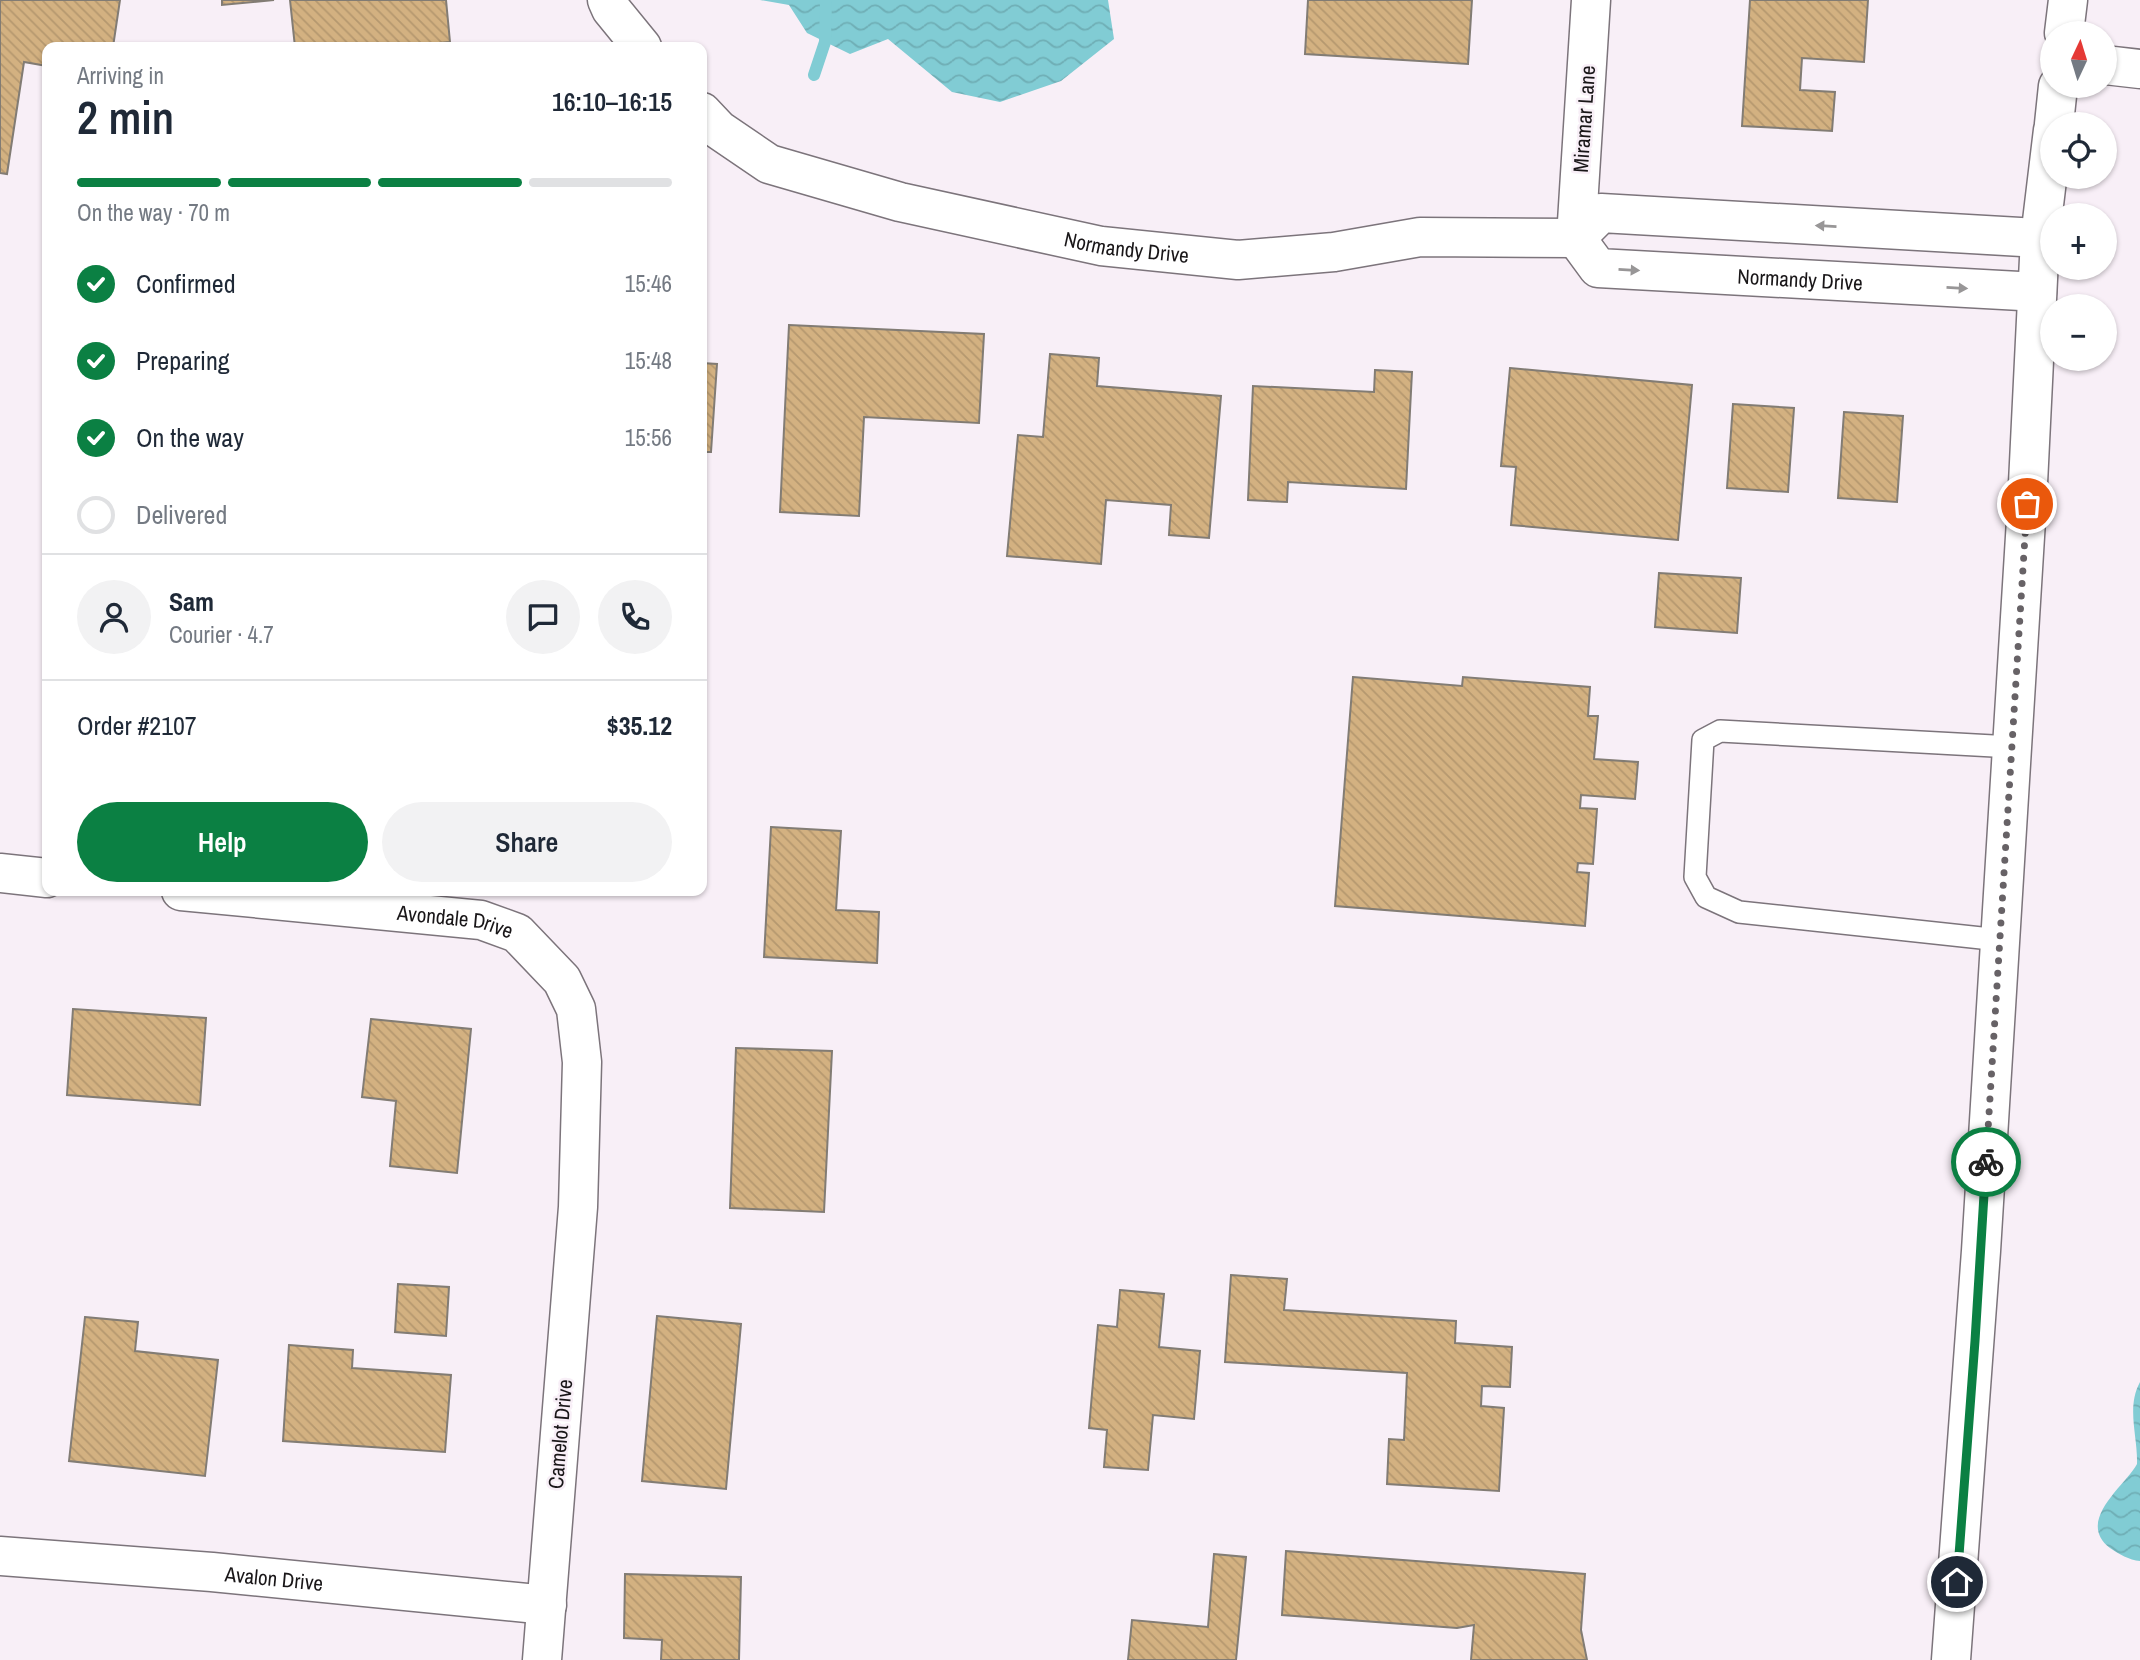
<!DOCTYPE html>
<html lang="en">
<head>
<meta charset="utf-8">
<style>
	body { margin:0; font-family:"Archivo Narrow",sans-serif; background:#f2f2f3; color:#1f2937; height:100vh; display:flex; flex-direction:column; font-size:26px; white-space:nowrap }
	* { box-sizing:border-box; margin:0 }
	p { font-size:23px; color:#747a83 }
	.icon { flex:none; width:38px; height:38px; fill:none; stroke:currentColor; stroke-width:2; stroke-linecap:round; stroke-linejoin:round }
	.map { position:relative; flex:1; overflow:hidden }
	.sheet { position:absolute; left:42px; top:42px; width:665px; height:854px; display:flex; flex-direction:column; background:#fff; border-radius:14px; box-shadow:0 2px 5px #0004 }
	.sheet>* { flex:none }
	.needle { width:46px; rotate:4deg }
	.fabs { position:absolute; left:2040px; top:21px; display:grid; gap:14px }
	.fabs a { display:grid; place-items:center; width:77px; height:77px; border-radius:50%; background:#fff; box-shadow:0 2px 5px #0004; font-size:35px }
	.pin { position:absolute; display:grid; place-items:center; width:60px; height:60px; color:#fff; margin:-30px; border:4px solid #fff; border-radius:50%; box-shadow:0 2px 7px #0007 }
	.courier { position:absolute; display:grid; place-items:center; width:70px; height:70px; margin:-35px; border:5px solid #0b8043; border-radius:50%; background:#fff; color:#222; box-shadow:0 2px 9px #0007 }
	.headline em { font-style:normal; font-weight:600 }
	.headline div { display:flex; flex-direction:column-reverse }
	.headline { display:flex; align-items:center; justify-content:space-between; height:119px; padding:0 35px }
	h1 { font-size:46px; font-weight:600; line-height:52px }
	.bar { display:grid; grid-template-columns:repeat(4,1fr); gap:10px 7px; align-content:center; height:84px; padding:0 35px }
	.bar i { height:9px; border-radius:5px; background:#e0e1e3 }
	.bar .selected { background:#0b8043 }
	.bar p { grid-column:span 4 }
	.line { display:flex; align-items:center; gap:18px; padding:0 35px; border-top:2px solid #e0e1e3 }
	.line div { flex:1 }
	.round { display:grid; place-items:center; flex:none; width:74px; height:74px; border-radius:37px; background:#f2f2f3 }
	ol { padding:0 35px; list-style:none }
	li { display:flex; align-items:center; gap:21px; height:77px }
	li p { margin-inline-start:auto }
	li .icon { padding:7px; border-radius:50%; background:#0b8043; color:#fff; stroke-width:4 }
	li:last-child { color:#747a83 }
	li i { width:38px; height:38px; border:4px solid #e0e1e3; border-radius:50% }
	.cta { display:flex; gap:14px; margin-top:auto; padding:14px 35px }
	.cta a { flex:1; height:80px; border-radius:42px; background:#0b8043; color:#fff; font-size:28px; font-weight:600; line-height:80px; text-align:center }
	.cta a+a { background:#f2f2f3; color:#1f2937 }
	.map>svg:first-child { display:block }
	.water { fill:url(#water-waves) }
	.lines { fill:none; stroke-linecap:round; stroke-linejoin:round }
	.stream { stroke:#81ccd4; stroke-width:12 }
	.building { fill:url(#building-back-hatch); stroke:#827c74; stroke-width:2 }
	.service-casing { stroke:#7c747b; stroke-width:24 }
	.minor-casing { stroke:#7c747b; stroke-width:41 }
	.tertiary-casing { stroke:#7c747b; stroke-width:41 }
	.service { stroke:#fff; stroke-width:21 }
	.minor { stroke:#fff; stroke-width:38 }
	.tertiary { stroke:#fff; stroke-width:38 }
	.oneway { fill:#989697 }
	.done { stroke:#676266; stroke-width:7; stroke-dasharray:0 12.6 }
	.route { stroke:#0b8043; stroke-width:9 }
	.labels { text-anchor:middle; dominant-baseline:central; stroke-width:5; stroke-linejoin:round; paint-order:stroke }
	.street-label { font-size:21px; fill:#191618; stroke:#f8eff7 }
</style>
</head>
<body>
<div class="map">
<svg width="2140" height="1660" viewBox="0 0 2140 1660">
	<defs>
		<pattern id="water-waves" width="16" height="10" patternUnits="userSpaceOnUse" patternTransform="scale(1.75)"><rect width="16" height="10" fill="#81ccd4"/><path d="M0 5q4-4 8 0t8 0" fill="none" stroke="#6faeb5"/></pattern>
		<pattern id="building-back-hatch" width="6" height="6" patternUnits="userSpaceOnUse" patternTransform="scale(1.75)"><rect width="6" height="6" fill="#d3b181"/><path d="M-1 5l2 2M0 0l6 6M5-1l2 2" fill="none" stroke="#b5986f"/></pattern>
	</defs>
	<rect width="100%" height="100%" fill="#f8eff7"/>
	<path class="water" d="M760,0H1108L1114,39L1061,81L1000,102L952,92L888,39L850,54L807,33L789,5Z
		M2140,1382V1561C2129,1560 2119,1554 2110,1548C2075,1521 2125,1486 2137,1464C2138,1436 2126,1408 2140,1382Z"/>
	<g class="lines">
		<path class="stream" d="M814,75L825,42L826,0"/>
	</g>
	<path class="building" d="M0,0H120L113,47H47V66L24,62L7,174L0,173Z
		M222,0H274L222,5Z
		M290,0H446L450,42L395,47H295Z
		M1308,0H1472L1468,64L1305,54Z
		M1750,0H1868L1864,62L1802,58L1800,90L1835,92L1832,131L1742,126Z
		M789,325L984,334L979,423L864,417L859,516L780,512Z
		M1050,354L1099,358L1097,386L1221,396L1209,538L1169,535L1171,505L1106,500L1101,564L1007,556L1018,435L1043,437Z
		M702,363L717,364L711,452H702Z
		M1510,368L1692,385L1678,540L1511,525L1516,467L1501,466Z
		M1375,370L1412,372L1406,489L1288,482L1287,502L1248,500L1253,386L1374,392Z
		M1733,404L1794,408L1788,492L1727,488Z
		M1844,412L1903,416L1897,502L1838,498Z
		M1659,573L1741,578L1737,633L1655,627Z
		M1353,677L1462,686L1463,677L1590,687L1588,716H1598L1594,759L1638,762L1635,799L1581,795L1580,808L1597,809L1593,864L1578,863L1577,872L1589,873L1585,926L1335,906Z
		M771,827L841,831L836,910L879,912L877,963L764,957Z
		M73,1009L206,1018L200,1105L67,1095Z
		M371,1019L471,1029L457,1173L390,1166L396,1101L362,1097Z
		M736,1048L832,1051L824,1212L730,1208Z
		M1231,1275L1287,1279L1284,1310L1456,1321L1455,1343L1512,1347L1510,1387L1482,1386L1481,1406L1504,1408L1499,1491L1387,1484L1389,1439L1404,1440L1407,1373L1225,1362Z
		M398,1284L449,1287L446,1336L395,1332Z
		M1120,1290L1164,1294L1159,1347L1200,1351L1194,1419L1153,1415L1148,1470L1104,1467L1107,1430L1089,1428L1098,1325L1117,1327Z
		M657,1316L741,1324L726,1489L642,1481Z
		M85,1317L138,1322L135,1351L218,1360L205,1476L69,1461Z
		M289,1345L353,1350L352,1368L451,1375L445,1452L283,1441Z
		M1286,1551L1585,1574L1581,1630L1587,1660H1471L1474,1625L1457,1628L1282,1615Z
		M1214,1554L1246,1557L1236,1660H1128L1132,1620L1208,1627Z
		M625,1574L741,1577L739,1660H661L662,1640L624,1638Z"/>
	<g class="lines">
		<defs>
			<path id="service" d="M2000,940L1739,912L1706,897L1695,877L1703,740L1720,731L2012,747"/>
			<g id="minor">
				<path d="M607,0L611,9L642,47"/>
				<path id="s1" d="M1591,0L1576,238L1598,268L2037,292"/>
				<path d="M2105,65L2140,69"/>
				<path id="s2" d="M702,112L719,130L769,164L900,202L1101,246L1238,260L1334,252L1420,237L1576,238L1601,213L2040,238"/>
				<path d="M0,873L47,878"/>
				<path id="s3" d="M181,891L481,920L517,933L562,980L576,1009L582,1062L578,1207L542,1660"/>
				<path id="s4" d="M0,1556L212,1572L547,1605"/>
			</g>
			<path id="tertiary" d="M2064,33L2068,0
				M2054,124L2058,86
				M1951,1660L1981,1251L2027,504L2040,238L2053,130"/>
		</defs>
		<use href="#service" class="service-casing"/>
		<use href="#minor" class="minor-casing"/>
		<use href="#tertiary" class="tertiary-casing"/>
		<use href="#service" class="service"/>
		<use href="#minor" class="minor"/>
		<use href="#tertiary" class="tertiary"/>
	</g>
	<defs><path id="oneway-solid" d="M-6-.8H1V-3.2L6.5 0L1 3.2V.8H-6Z" transform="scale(1.75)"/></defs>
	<g class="oneway">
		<use href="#oneway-solid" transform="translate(1826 226) rotate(-177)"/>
		<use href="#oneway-solid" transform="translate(1629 270) rotate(3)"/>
		<use href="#oneway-solid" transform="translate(1957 288) rotate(3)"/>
	</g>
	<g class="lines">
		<path class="done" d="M1986,1162L2027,504"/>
		<path class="route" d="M1957,1582L1975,1341L1986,1162"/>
	</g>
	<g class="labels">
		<g class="street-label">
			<text transform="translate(1584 119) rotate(-86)">Miramar Lane</text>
			<text stroke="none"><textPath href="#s2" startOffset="453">Normandy Drive</textPath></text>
			<text stroke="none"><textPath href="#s1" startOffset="478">Normandy Drive</textPath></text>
			<text stroke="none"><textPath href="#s3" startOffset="276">Avondale Drive</textPath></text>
			<text transform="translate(560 1434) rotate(-85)">Camelot Drive</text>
			<text stroke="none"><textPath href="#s4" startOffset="275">Avalon Drive</textPath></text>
		</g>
	</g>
</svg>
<div class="fabs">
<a><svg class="needle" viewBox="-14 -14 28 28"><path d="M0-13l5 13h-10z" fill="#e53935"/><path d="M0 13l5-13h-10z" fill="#747a83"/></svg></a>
<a><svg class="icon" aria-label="locate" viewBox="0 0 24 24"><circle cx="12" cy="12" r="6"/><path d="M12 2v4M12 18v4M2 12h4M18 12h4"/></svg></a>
<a>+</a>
<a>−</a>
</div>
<div class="pin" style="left:2027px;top:504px;background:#ea580c"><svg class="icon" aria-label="bag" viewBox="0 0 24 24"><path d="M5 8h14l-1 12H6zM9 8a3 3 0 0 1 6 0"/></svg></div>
<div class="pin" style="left:1957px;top:1582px;background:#1f2937"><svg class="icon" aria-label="home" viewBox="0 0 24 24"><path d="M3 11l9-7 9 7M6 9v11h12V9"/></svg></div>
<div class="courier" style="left:1986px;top:1162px"><svg class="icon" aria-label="bike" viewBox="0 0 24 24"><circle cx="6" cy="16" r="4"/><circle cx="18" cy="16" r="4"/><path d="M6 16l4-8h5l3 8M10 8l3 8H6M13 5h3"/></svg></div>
<section class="sheet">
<div class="headline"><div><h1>2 min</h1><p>Arriving in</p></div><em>16:10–16:15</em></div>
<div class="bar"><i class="selected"></i><i class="selected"></i><i class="selected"></i><i></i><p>On the way · 70 m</p></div>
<ol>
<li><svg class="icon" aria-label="check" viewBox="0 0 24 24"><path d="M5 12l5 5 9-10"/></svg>Confirmed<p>15:46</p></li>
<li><svg class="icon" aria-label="check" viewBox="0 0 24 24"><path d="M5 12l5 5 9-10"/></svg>Preparing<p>15:48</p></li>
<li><svg class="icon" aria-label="check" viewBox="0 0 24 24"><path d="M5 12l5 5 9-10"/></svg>On the way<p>15:56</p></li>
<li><i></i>Delivered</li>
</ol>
<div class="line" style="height:126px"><a class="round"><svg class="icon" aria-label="person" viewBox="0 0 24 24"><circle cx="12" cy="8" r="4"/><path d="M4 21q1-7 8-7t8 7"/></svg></a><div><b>Sam</b><p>Courier · 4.7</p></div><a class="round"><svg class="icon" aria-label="chat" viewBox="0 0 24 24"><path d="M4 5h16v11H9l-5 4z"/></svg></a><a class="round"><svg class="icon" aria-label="phone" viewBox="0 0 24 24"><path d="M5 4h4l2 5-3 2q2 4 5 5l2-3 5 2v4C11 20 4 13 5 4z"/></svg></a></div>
<div class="line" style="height:91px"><div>Order #2107</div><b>$35.12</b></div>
<div class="cta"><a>Help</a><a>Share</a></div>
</section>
</div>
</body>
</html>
